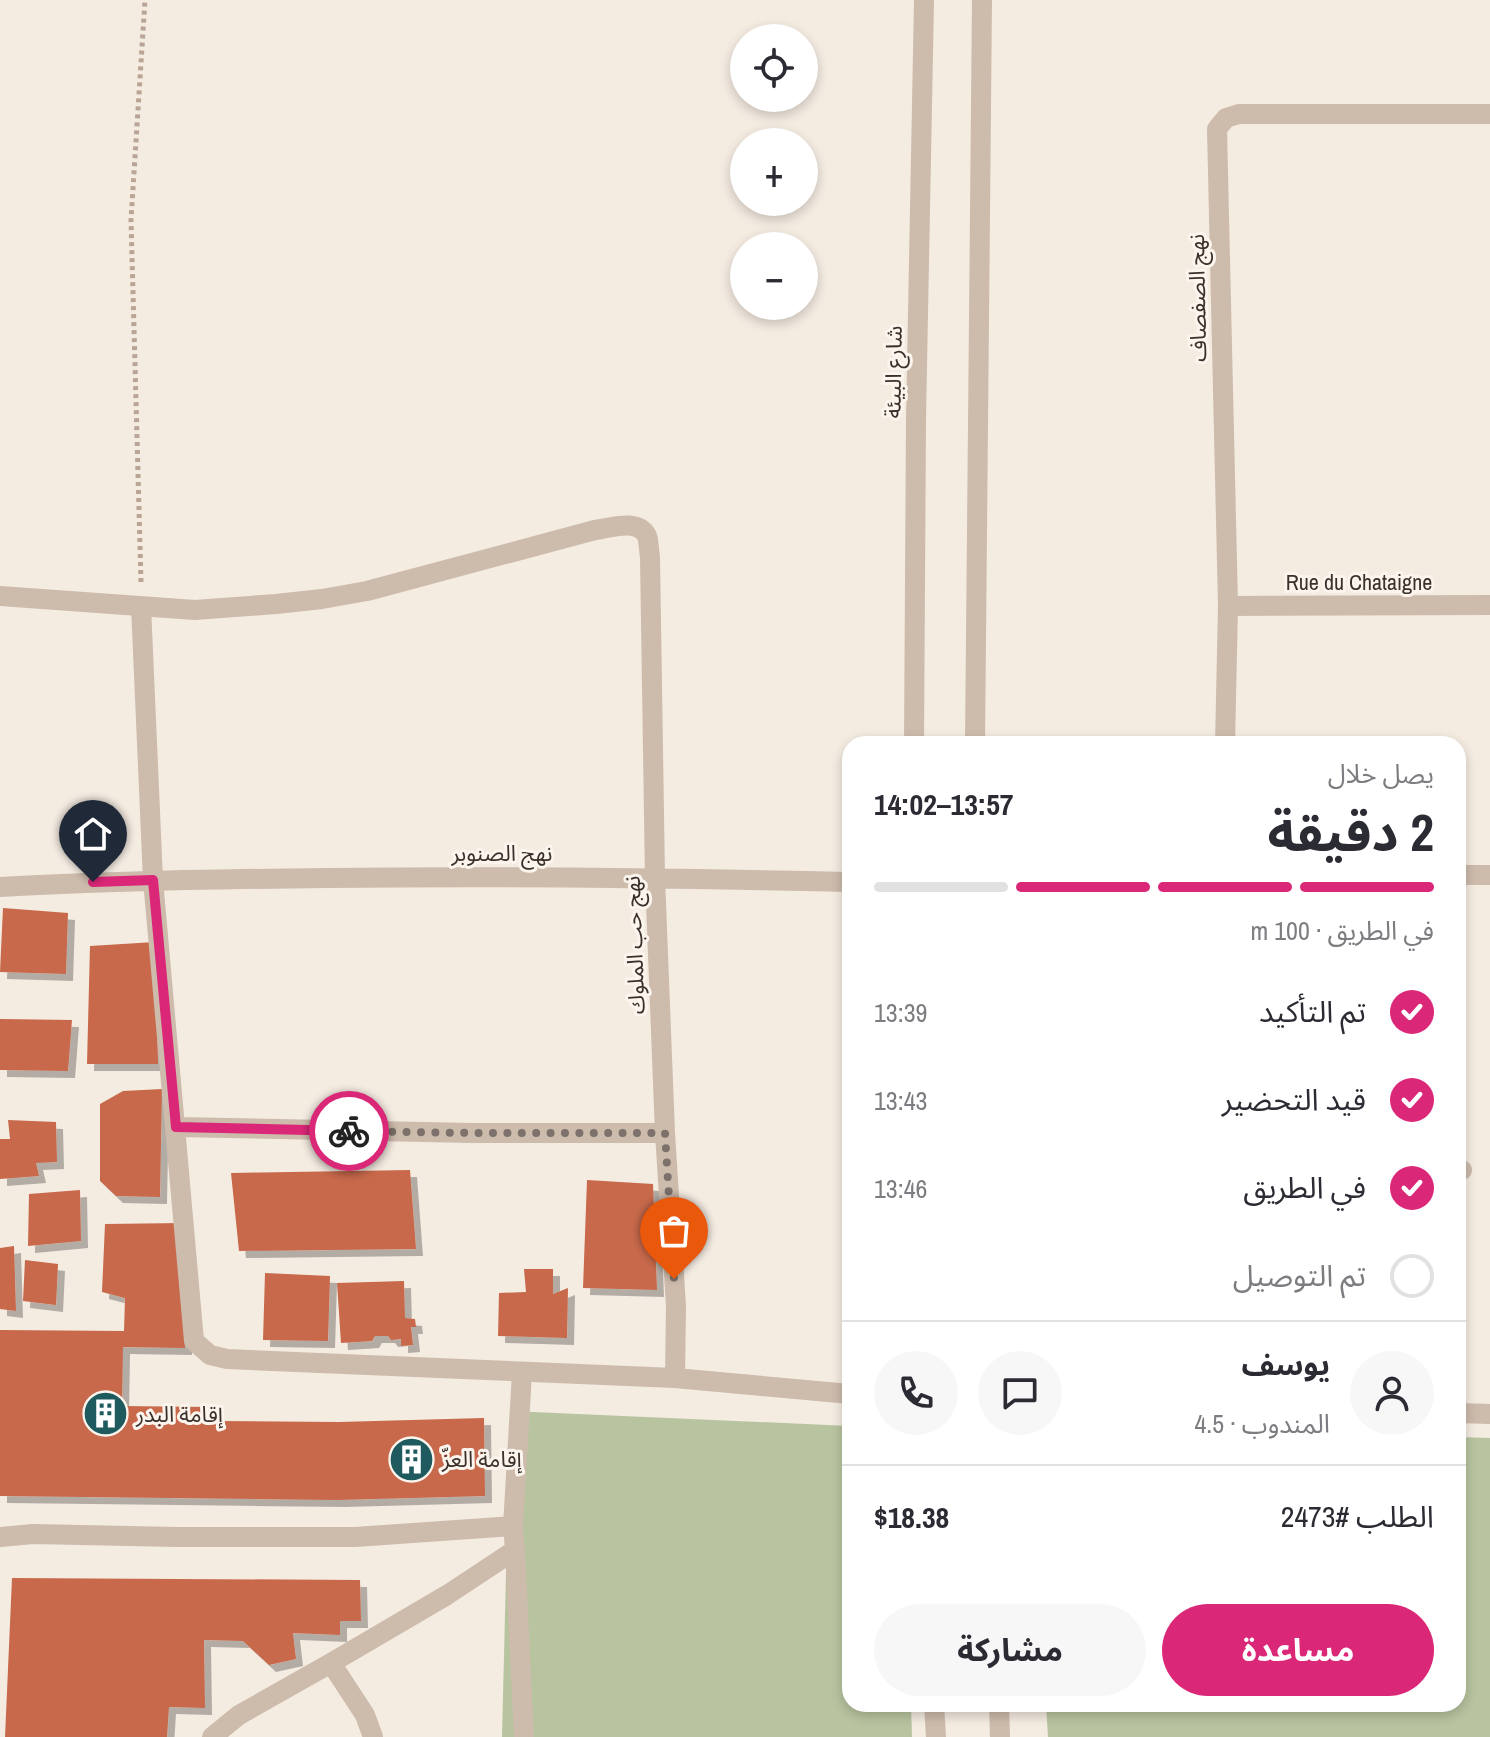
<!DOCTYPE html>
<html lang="ar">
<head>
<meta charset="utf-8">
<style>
	body { margin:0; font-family:"Archivo Narrow","Noto Sans Arabic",sans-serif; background:#f7f7f7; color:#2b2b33; direction:rtl; height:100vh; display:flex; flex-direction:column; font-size:30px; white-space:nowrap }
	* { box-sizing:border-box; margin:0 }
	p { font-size:26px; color:#7c7c81 }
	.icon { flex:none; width:44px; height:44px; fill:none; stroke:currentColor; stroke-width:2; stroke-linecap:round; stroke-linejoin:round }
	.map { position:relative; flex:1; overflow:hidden; direction:ltr }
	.panel { position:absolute; left:842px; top:736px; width:624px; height:976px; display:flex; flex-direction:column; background:#fff; border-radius:24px; box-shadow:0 4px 12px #0003; direction:rtl }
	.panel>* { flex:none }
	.controls { position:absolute; left:730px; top:24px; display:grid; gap:16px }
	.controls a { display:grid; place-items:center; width:88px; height:88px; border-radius:50%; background:#fff; box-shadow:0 4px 12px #0003; font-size:40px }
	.pin { position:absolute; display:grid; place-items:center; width:68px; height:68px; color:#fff; margin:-82px -34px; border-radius:50% 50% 50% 0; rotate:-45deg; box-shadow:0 0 8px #0007 }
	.pin .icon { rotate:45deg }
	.courier { position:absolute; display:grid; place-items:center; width:80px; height:80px; margin:-40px; border:6px solid #db2777; border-radius:50%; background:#fff; color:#222; box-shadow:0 2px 10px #0007 }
	.summary em { font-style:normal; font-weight:700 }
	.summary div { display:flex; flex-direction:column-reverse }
	.summary { display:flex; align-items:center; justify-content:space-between; height:136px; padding:0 32px }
	h1 { font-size:52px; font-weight:700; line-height:60px }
	.bar { display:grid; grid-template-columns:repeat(4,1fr); gap:12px 8px; align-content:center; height:96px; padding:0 32px }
	.bar i { height:10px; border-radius:6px; background:#e1e1e2 }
	.bar .on { background:#db2777 }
	.bar p { grid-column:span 4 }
	.line { display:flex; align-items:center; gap:20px; padding:0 32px; border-top:2px solid #e1e1e2 }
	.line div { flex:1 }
	.round { display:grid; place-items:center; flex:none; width:84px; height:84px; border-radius:42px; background:#f7f7f7 }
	ol { padding:0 32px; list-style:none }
	li { display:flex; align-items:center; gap:24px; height:88px }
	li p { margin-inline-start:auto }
	li .icon { padding:8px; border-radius:50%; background:#db2777; color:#fff; stroke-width:4 }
	li:last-child { color:#7c7c81 }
	li i { width:44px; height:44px; border:4px solid #e1e1e2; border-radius:50% }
	.cta { display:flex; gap:16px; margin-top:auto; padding:16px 32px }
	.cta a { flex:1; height:92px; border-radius:48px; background:#db2777; color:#fff; font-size:32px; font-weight:700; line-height:92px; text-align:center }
	.cta a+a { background:#f7f7f7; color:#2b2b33 }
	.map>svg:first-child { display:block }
	.grass { fill:#b8c4a0 }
	.building { fill:#c8694b; filter:url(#shadow) }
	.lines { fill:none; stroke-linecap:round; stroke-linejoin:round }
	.path { stroke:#b9a596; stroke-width:5; stroke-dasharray:4 4; stroke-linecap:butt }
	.minor { stroke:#cdbbac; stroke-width:20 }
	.done { stroke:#7c716b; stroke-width:8; stroke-dasharray:0 14.4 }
	.route { stroke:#db2777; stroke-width:10 }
	.labels { text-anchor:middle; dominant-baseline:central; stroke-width:6; stroke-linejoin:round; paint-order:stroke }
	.street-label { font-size:22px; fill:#3b302b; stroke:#fbf5ee }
	.poi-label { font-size:22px; fill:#3b302b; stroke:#fbf5ee; text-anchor:start }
</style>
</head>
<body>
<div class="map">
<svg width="1490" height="1737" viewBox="0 0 1490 1737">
	<defs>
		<filter id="shadow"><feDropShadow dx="7" dy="7" stdDeviation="0" flood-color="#0004"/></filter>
	</defs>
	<rect width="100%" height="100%" fill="#f4ebe1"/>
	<path class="grass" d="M510,1411L850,1426V1704H911L912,1737H502Z
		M1458,1437L1490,1438V1737H1048L1046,1704H1458Z"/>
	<path class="building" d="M3,908L68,913L66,974L0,972Z
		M155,942L158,1064H87L90,946Z
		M0,1019L72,1020L68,1071L0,1070Z
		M162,1089L160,1197L116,1196L100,1181V1104L123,1091Z
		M8,1120L56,1122L57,1162L36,1163L39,1176L0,1179V1139H10Z
		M410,1170L416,1249L239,1251L231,1173Z
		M587,1180L653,1184L657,1290L583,1288Z
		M80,1190L81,1241L28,1246L29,1194Z
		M182,1223L185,1348L123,1347L122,1406L209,1407V1421L339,1422L484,1418L485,1496L338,1500L0,1496V1330L124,1331L125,1298L102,1292L105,1224Z
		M14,1246L16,1311L0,1309V1248Z
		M25,1260L58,1264L56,1305L23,1301Z
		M524,1269H553V1294L568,1288L567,1338L498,1336L499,1293L526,1292Z
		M265,1273L330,1276L328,1341L263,1340Z
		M404,1281L405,1318L415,1319L416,1327H411L413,1345L401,1346V1339L391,1340L388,1336H375L372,1341L341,1343L337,1283Z
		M12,1578L360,1580L361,1621H340V1635L293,1633L296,1659L269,1665L243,1641L204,1640L205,1708L169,1707L167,1737H5Z"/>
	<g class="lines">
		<path class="path" d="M141,582L131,220L145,0"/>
		<path class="minor" d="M0,596L195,610L276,604L322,599L367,591L595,530C610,528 638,518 647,536C649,542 649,552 650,557L655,878L665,1133L676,1306L675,1378
			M141,606L153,880L194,1341L210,1355L227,1359L675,1378L850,1394
			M1228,606L1490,605
			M914,744L916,419L924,0
			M975,744L982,0
			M1225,744L1228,606L1217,129L1226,118L1239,114H1490
			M1458,875H1490
			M0,887C109,881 218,879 328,878C502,876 676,878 850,882
			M176,1127L472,1133H665
			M1458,1171L1462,1170
			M1458,1413L1490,1414
			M0,1537L33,1534L177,1537H355L513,1526L522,1373
			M515,1550L524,1737
			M331,1663L365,1715L373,1737
			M934,1704L936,1737
			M999,1704L1000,1737
			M212,1737L239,1715L331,1663L447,1595L515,1550L513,1526"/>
	</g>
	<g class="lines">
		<path class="done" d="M349,1131L472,1133H665L674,1279"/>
		<path class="route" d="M93,882L153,880L176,1127L349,1131"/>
	</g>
	<defs>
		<symbol id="building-disc" viewBox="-11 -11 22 22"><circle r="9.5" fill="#1f5a5e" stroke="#fbf5ee"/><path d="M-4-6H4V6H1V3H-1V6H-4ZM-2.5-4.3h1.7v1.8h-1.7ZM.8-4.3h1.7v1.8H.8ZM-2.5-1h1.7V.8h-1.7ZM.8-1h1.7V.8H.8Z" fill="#fff"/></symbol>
	</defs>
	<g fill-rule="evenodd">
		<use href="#building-disc" x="80" y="1388" width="51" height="51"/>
		<use href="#building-disc" x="386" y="1434" width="51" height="51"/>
	</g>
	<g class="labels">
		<g class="street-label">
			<text transform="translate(1197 298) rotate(-91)">نهج الصفصاف</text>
			<text transform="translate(893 372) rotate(-89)">شارع البيئة</text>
			<text x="1359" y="582">Rue du Chataigne</text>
			<text x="502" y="853">نهج الصنوبر</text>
			<text transform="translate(634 945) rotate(-92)">نهج حب الملوك</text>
		</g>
		<g class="poi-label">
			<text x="136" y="1414">إقامة البدر</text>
			<text x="442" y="1459">إقامة العزّ</text>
		</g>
	</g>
</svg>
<div class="controls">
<a><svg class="icon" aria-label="locate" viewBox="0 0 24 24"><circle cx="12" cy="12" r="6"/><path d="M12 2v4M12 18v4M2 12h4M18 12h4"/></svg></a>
<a>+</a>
<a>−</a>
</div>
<div class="pin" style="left:674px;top:1279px;background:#ea580c"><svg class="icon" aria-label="bag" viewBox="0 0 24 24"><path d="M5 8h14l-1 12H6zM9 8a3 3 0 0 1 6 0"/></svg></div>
<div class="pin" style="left:93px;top:882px;background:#1f2937"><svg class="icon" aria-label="home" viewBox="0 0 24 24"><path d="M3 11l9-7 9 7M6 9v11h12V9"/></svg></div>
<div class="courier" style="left:349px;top:1131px"><svg class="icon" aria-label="bike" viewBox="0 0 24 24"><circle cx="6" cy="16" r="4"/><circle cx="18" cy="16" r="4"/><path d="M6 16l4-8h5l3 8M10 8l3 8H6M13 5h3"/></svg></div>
<section class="panel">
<div class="summary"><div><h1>2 دقيقة</h1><p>يصل خلال</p></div><em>13:57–14:02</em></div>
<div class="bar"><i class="on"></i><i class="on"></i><i class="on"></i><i></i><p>في الطريق · 100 m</p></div>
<ol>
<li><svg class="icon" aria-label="check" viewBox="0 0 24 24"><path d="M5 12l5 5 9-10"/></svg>تم التأكيد<p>13:39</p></li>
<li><svg class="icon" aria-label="check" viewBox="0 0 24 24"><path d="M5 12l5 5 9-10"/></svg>قيد التحضير<p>13:43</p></li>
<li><svg class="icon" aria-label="check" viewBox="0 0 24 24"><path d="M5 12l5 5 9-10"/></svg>في الطريق<p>13:46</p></li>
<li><i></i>تم التوصيل</li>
</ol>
<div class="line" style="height:144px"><a class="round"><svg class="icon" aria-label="person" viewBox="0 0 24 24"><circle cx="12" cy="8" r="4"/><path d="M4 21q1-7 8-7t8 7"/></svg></a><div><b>يوسف</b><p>المندوب · 4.5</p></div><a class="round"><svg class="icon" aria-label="chat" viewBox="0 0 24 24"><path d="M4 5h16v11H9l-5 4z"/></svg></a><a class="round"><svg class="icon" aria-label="phone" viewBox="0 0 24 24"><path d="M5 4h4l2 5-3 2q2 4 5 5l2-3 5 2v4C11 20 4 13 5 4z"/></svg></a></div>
<div class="line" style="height:104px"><div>الطلب #2473</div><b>$18.38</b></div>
<div class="cta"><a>مساعدة</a><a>مشاركة</a></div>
</section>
</div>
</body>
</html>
